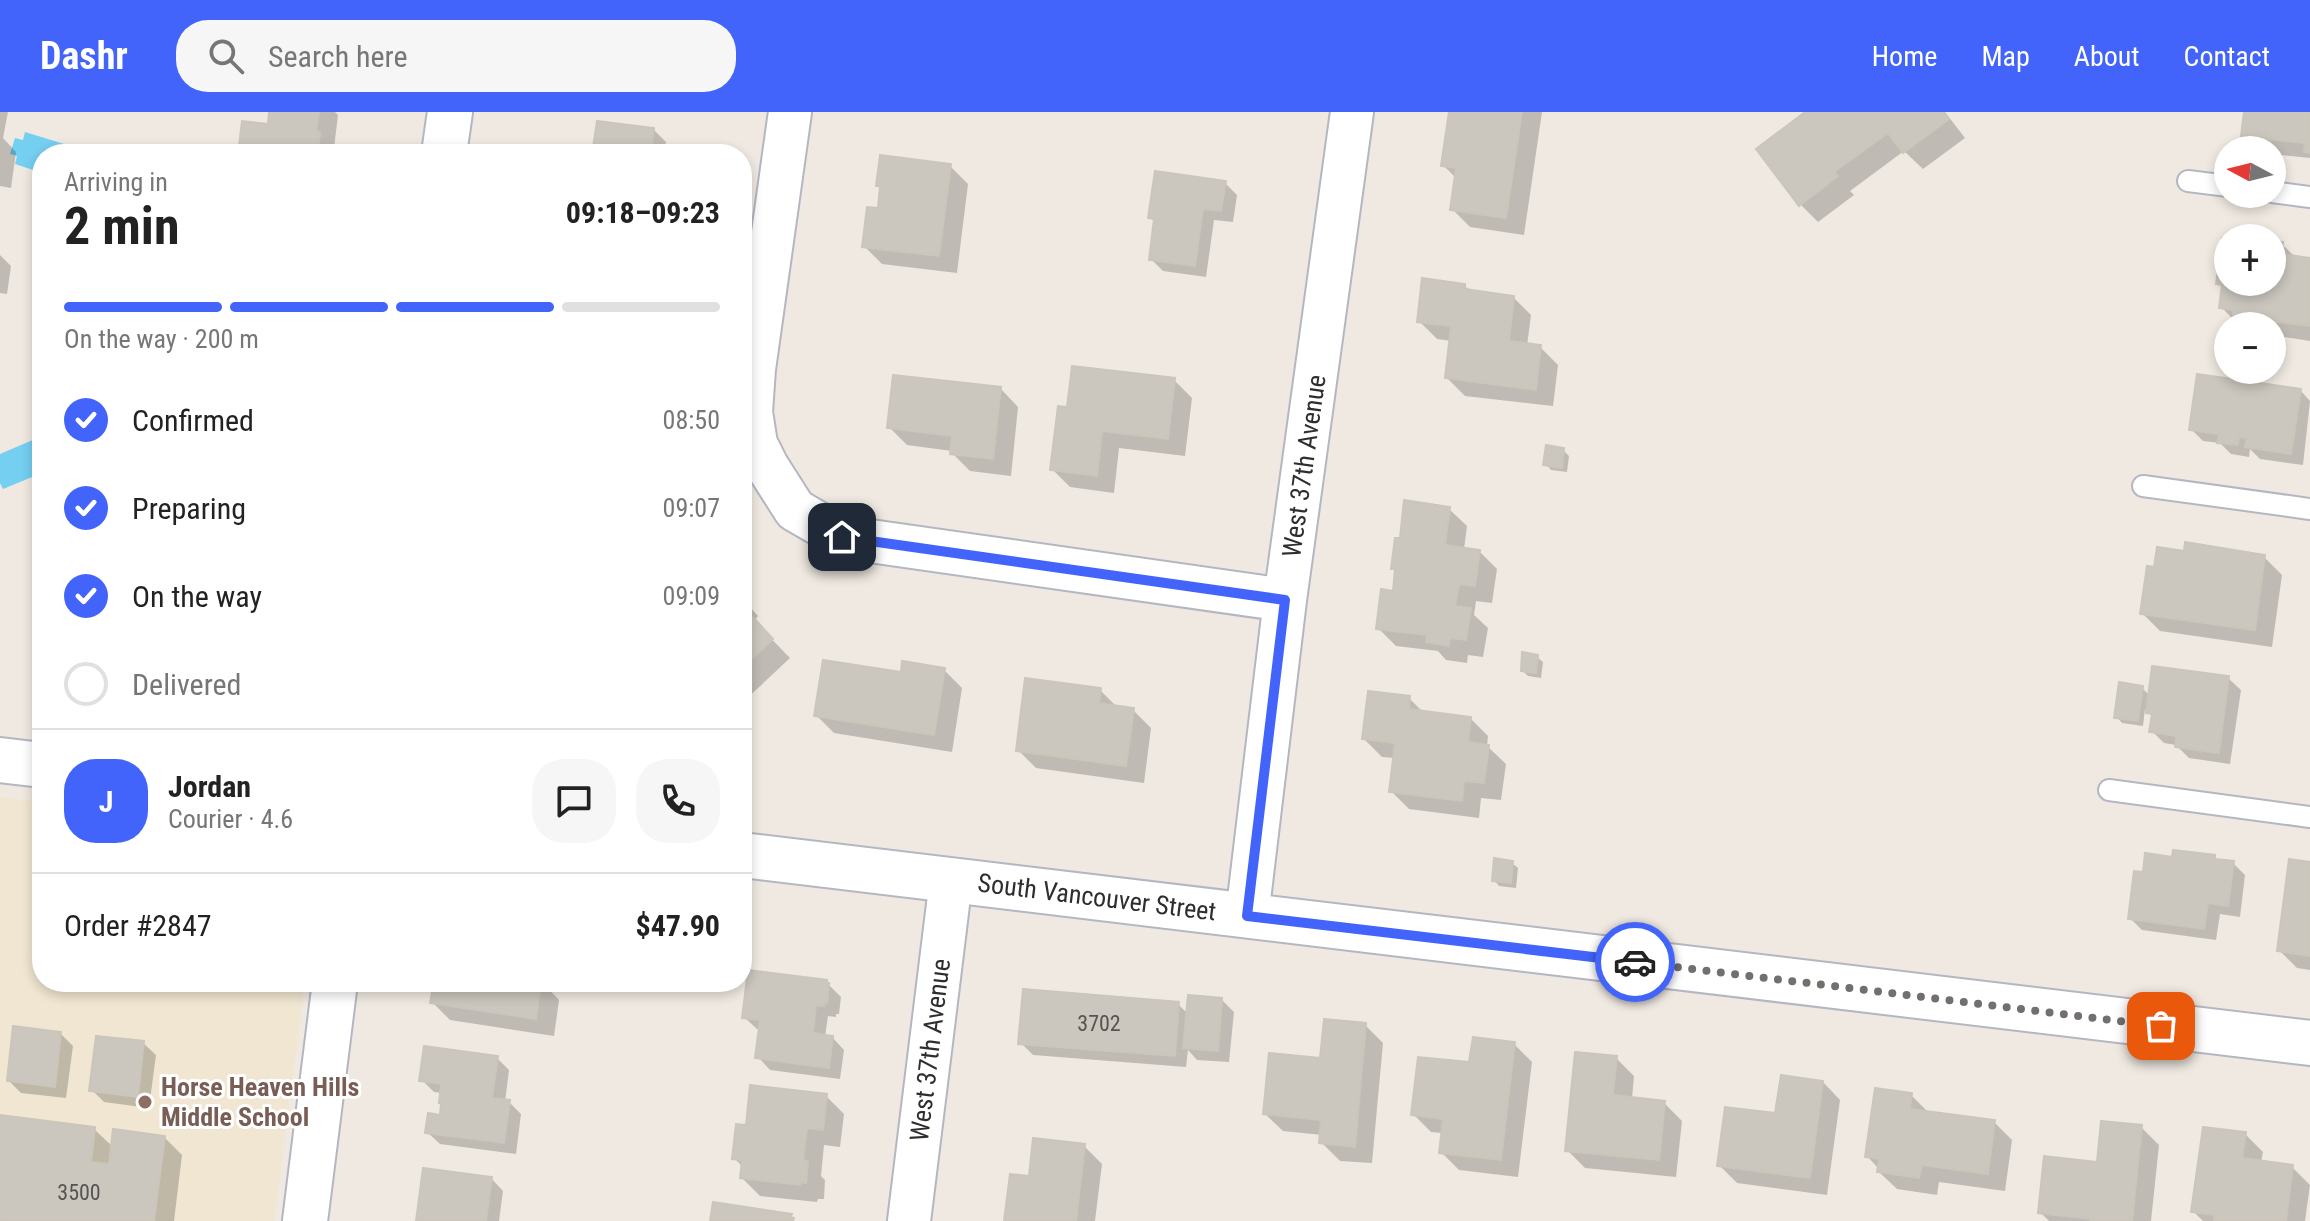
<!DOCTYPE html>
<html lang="en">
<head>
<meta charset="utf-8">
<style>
	body { margin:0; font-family:"Roboto Condensed",sans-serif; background:#f6f6f6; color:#222; height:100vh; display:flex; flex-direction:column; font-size:30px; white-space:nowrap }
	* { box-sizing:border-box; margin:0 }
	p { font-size:26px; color:#767676 }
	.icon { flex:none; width:44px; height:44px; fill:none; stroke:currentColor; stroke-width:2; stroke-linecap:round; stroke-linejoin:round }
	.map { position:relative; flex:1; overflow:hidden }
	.panel { position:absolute; left:32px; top:32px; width:720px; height:848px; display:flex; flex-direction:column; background:#fff; border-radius:32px; box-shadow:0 4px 12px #0003 }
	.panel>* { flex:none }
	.needle { width:52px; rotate:277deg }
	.buttons { position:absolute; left:2214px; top:24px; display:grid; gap:16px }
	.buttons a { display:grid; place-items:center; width:72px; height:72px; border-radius:50%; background:#fff; box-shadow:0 4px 12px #0003; font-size:40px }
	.pin { position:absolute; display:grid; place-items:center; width:68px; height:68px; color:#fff; margin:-34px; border-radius:16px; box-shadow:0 4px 12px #0006 }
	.courier { position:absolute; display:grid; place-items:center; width:80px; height:80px; margin:-40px; border:6px solid #4264fb; border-radius:50%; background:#fff; color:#222; box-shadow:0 2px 10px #0007 }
	.headline em { font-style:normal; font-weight:700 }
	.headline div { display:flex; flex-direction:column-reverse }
	.headline { display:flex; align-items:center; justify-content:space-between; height:136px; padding:0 32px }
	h1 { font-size:52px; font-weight:700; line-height:60px }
	.bar { display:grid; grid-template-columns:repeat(4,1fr); gap:12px 8px; align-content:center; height:96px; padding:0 32px }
	.bar i { height:10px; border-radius:6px; background:#e0e0e0 }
	.bar .on { background:#4264fb }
	.bar p { grid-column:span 4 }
	.line { display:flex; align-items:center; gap:20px; padding:0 32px; border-top:2px solid #e0e0e0 }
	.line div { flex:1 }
	.round { display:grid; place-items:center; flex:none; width:84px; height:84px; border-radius:32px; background:#f6f6f6 }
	ol { padding:0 32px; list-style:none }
	li { display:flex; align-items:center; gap:24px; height:88px }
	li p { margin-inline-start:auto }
	li .icon { padding:8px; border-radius:50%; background:#4264fb; color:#fff; stroke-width:4 }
	li:last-child { color:#767676 }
	li i { width:44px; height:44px; border:4px solid #e0e0e0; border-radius:50% }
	header { display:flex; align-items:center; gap:48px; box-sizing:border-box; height:112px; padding:0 40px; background:#4264fb; color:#fff }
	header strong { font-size:38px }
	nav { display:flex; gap:44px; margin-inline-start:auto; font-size:28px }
	.search { width:560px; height:72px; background:#f6f6f6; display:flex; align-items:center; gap:20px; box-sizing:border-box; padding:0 28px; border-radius:32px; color:#767676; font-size:30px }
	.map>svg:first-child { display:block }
	.education { fill:#f0e6d1 }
	.water { fill:#75cff0 }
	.shadow { fill:#0003 }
	.building { fill:#cbc7bf; stroke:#cbc5ba; stroke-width:2 }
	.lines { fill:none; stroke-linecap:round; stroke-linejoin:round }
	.lane-casing { stroke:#b4b7c1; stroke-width:24 }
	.street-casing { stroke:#b4b7c1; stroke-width:46 }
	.secondary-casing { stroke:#b4b7c1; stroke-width:48 }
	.lane { stroke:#fff; stroke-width:20 }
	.street { stroke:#fff; stroke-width:42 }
	.secondary { stroke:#fff; stroke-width:44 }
	.done { stroke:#726f6d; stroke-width:8; stroke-dasharray:0 14.4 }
	.route { stroke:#4264fb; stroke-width:10 }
	.education-dot { fill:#8d6e63; stroke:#fff; stroke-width:3 }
	.labels { text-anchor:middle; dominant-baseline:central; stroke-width:6; stroke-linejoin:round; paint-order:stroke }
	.number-label { font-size:22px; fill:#555452 }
	.street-label { font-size:26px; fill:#2e2e2e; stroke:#fff }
	.education-label { font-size:26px; font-weight:bold; fill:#785e54; stroke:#fff; text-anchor:start }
</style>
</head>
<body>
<header>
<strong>Dashr</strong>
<div class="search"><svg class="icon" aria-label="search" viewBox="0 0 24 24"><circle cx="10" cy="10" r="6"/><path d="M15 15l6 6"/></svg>Search here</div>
<nav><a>Home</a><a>Map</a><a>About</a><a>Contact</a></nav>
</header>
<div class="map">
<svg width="2310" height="1109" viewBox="0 0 2310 1109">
	<rect width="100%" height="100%" fill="#efe9e1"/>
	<path class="education" d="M0,685L42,690V870H305L274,1109H0Z"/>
	<path class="water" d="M25,20L87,39L86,42H42V61L15,52L17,44L10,42L15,26L23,28Z
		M42,324V361L3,377L0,371V342Z"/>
	<path class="shadow" d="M0,0H8L3,26L16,40L11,76L0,74Z
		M271,0H335L338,3L334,36L337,42H240L270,14Z
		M1451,0H1542L1524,123L1470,115L1452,97L1456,66L1443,53Z
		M1808,0H1945L1965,26L1923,57L1904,39L1850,79L1854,83L1818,110L1800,92Z
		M2246,0H2310V46L2272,42V38H2258L2243,23Z
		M654,18L666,30L664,42H594Z
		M950,54L968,72L957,161L882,152L864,134L879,99L882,77L878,73Z
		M1225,71L1237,83L1233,110L1214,108L1206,165L1163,159L1151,147L1156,111L1150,105Z
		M2228,128V170H2272V131L2282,132L2296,146L2310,148V229L2272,223V214L2239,213L2221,195L2223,176L2218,171Z
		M0,143L11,154L7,182L0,181Z
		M1465,174L1471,180L1513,185L1531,203L1527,234L1540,235L1558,253L1553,294L1465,284L1447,266L1452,229L1437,227L1419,209Z
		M1174,268L1192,286L1185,344L1119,336L1114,381L1070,375L1052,357L1069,297Z
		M1001,277L1018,295L1011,364L970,359L952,341V339L907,333L889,315Z
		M2300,278L2310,289L2303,353L2260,347L2250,337L2249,345L2231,342L2220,331L2203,329L2191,317Z
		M1563,338L1569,344L1567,360L1551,358L1546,352Z
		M1449,397L1467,414L1464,437L1479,439L1497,457L1492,491L1476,489L1474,503L1488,516L1483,545L1468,543L1467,551L1446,548L1438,539L1396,534L1378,516L1394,481L1397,460L1393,456L1401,429Z
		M2264,445L2282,463L2272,535L2160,519L2142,501Z
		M742,486L758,504L754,509L790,546L742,591Z
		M1537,545L1543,550L1541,566L1528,564L1523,559Z
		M944,558L962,576L952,640L834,621L816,603L903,562Z
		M2228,566L2241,578L2230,652L2189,646L2176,633L2164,631L2152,619L2154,606L2145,597L2143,614L2122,611L2117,605L2142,576L2150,584Z
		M1100,578L1118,596L1133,598L1151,616L1144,671L1036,656L1018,638Z
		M1409,586L1424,601L1470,606L1488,624L1487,634L1506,652L1501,688L1481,686L1479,706L1409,697L1391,679L1395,646L1382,645L1364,627Z
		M2214,745L2218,749L2233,751L2245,763L2240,805L2220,802L2216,828L2142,818L2130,806L2145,762Z
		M1512,751L1518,756L1516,776L1499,774L1494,768Z
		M2310,752V858L2297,856L2279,838Z
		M436,870H542L559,888L554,924L450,908L432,890Z
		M826,870L841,885L839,902H836V905L828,904L825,925H832L844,938L840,967L770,958L758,945L761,918L757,917L744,905Z
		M1222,888L1234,900L1229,950L1197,948L1188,938L1186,955L1033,943L1021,931L1178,892L1188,902Z
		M1365,913L1383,931L1372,1051L1340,1049L1322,1031V1023L1283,1019L1265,1002L1322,949Z
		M61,922L73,934L66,986L21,981L9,969Z
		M143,931L156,943L149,996L104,990L92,978Z
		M1514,932L1532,950L1518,1065L1459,1058L1441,1040L1443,1021L1431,1020L1413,1002L1471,953Z
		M497,946L509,958L505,990H509L521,1002L516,1042L440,1032L427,1020L441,1005L442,981L434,980L422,968Z
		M1616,946L1634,964L1632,987L1664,991L1682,1009L1676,1065L1585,1056L1567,1038Z
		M1823,970L1840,988L1827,1083L1737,1071L1719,1053L1777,1004Z
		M1911,983L1930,1002L1994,1010L2012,1028L2005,1079L1939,1070L1937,1083L1897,1077L1879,1060V1057L1867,1044Z
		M826,984L844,1002L840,1035L824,1033L821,1064L825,1068L824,1087H818L817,1090L760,1084L742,1066L743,1055L734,1046Z
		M0,1005L94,1017L113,1035L164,1025L182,1043L174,1109H0Z
		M2141,1015L2159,1033L2151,1109H2049L2040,1100Z
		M2245,1022L2263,1040L2261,1051L2292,1055L2310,1073L2305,1109H2203L2193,1099Z
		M1084,1034L1102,1052L1095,1109H1006L1030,1066Z
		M491,1066L503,1079L499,1109H418Z"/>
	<path class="building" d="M269,0H319L316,19L320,20L318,42H238L242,9L268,12Z
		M1449,0H1522L1506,106L1450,98L1456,56L1441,54Z
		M1805,0H1943L1949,7L1903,41L1888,21L1834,60L1838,64L1799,94L1756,37Z
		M2244,0H2310V41L2304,40L2305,31L2241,24Z
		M597,9L654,16L651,42H592Z
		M880,43L951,52L939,144L862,135L867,95L878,96L880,74H876Z
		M1155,59L1226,69L1221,99L1203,97L1195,154L1149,148L1154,107L1148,106Z
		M2222,126H2228V170H2272V129L2283,130L2282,142L2310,146V214L2233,204V198L2219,196L2222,173L2216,172Z
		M1422,166L1465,172V177L1514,184L1509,229L1541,233L1536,278L1445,266L1451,214L1417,210Z
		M1072,254L1175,266L1168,327L1102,319L1097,364L1050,358L1058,294L1067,295Z
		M2197,262L2301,277L2291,342L2245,335L2247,326L2239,325L2238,333L2217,331L2219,322L2189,318Z
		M893,263L1001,275L993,347L950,342L952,324L887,316Z
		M1546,333L1564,336L1562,356L1543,353Z
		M1404,388L1450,395L1445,433L1480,438L1475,474L1459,472L1455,494L1471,496L1466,528L1450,526L1449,534L1426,530L1427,523L1376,517L1381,477L1393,479L1395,457H1391L1395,426H1400Z
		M2185,430L2265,443L2255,518L2140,502L2147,454L2154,455L2157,435L2184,439Z
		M742,500L749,508L753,505L773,527L742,557Z
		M1522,540L1538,543L1536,561L1521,559Z
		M823,548L901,560L902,549L945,556L934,623L814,604Z
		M2152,554L2229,564L2219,641L2175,635L2176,624L2149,620L2152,602L2146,601Z
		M1025,566L1101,576L1099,591L1134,596L1126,654L1016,639Z
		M2119,570L2143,574L2138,609L2114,606Z
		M1368,579L1410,584L1409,597L1471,605L1468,630L1489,633L1484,671L1464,669L1462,689L1389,680L1395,631L1362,627Z
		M2173,738L2215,743V747L2234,749L2228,794L2208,791L2204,817L2128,807L2134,759L2143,760L2145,741L2172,745Z
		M1494,746L1513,749L1511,771L1492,769Z
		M2289,747L2310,750V844L2277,839Z
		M748,858L827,868V871H829L827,891H824V894L816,893L813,921L833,924L829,956L755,946L760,908L742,906Z
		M434,870H541L536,907L430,891Z
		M1023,877L1179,890L1175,944L1018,932Z
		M1188,883L1222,886L1218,939L1183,936Z
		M1324,907L1366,911L1355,1035L1319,1031L1321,1008L1263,1002L1269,941L1320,946Z
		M13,914L61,920L55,975L7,969Z
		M96,924L144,929L138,985L89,979Z
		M1473,925L1515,930L1501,1048L1439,1041L1443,1007L1411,1003L1418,945L1469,950Z
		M424,934L498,944L492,986L510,988L504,1031L425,1021L428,1001L440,1003L441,991H439L441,972L419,969Z
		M1575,940L1617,944L1613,983L1665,989L1659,1048L1565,1039Z
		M1781,963L1823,969L1810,1066L1717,1054L1725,995L1775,1001Z
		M750,973L827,982L823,1018L807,1016L803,1048L808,1049L806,1071L801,1070L800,1073L740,1066L742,1048L732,1047L736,1012L746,1013Z
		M1875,976L1912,981L1910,997L1995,1008L1988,1062L1922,1053L1919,1066L1877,1060L1879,1047L1865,1045Z
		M0,1003L95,1015L91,1050L109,1052L113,1017L165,1024L154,1109H0Z
		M2101,1009L2142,1013L2132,1109H2091V1107L2038,1101L2044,1044L2097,1050Z
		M2203,1015L2246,1020L2242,1046L2293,1053L2286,1109H2214L2215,1103L2191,1100Z
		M1033,1026L1085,1032L1076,1109H1004L1010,1062L1029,1064Z
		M423,1056L492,1065L486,1109H416Z
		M713,1090L792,1102L790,1105L794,1106L793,1109H710Z"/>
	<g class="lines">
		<defs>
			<path id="lane" d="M2188,69L2228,74
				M2272,80L2310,85
				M2143,374L2310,397
				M2109,678L2310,705"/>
			<path id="street" d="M790,0L754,257L751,300L756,332L767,354L795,398L842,425L1285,488
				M1247,804L1285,488L1352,0
				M909,1109L951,768"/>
			<path id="secondary" d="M444,42L450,0
				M0,648L42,653
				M742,743L2310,931
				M305,1109L335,870"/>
		</defs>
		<use href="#lane" class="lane-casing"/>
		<use href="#street" class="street-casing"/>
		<use href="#secondary" class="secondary-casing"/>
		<use href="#lane" class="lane"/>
		<use href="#street" class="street"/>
		<use href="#secondary" class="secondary"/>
	</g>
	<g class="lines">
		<path class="done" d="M1635,850L2161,914"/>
		<path class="route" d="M842,425L1285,488L1247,804L1635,850"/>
	</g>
	<circle class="education-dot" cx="145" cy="990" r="8"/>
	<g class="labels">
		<g class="number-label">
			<text x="1099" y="911">3702</text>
			<text x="79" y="1080">3500</text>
		</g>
		<g class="street-label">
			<text transform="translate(1304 354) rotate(-82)">West 37th Avenue</text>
			<text transform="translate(1097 785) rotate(7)">South Vancouver Street</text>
			<text transform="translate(930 938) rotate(-83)">West 37th Avenue</text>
		</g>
		<g class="education-label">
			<text x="161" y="975">Horse Heaven Hills<tspan x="161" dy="30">Middle School</tspan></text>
		</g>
	</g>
</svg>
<div class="buttons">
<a><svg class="needle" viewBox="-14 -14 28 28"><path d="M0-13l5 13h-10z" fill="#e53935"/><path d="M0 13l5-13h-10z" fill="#767676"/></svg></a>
<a>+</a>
<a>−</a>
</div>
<div class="pin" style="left:2161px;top:914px;background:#ea580c"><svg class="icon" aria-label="bag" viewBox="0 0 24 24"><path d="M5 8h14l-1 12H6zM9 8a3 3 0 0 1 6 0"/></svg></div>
<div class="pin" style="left:842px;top:425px;background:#1f2937"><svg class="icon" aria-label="home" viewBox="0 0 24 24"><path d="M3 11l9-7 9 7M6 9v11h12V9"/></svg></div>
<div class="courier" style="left:1635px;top:850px"><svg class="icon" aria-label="car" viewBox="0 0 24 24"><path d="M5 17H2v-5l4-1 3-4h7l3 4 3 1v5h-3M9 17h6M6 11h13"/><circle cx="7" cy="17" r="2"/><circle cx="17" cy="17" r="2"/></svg></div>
<section class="panel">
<div class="headline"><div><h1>2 min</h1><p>Arriving in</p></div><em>09:18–09:23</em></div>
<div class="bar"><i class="on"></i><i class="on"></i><i class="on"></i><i></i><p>On the way · 200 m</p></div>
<ol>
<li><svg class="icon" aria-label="check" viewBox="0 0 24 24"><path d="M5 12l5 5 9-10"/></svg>Confirmed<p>08:50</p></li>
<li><svg class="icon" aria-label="check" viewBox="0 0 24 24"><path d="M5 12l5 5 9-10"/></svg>Preparing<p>09:07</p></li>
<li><svg class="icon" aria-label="check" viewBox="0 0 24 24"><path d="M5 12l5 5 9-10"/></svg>On the way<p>09:09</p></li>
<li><i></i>Delivered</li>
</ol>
<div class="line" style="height:144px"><b class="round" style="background:#4264fb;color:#fff">J</b><div><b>Jordan</b><p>Courier · 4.6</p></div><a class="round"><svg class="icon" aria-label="chat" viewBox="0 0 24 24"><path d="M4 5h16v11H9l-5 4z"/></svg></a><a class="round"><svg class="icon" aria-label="phone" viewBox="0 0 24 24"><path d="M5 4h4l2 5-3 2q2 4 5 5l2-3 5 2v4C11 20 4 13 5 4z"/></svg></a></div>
<div class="line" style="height:104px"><div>Order #2847</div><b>$47.90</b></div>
</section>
</div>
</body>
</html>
